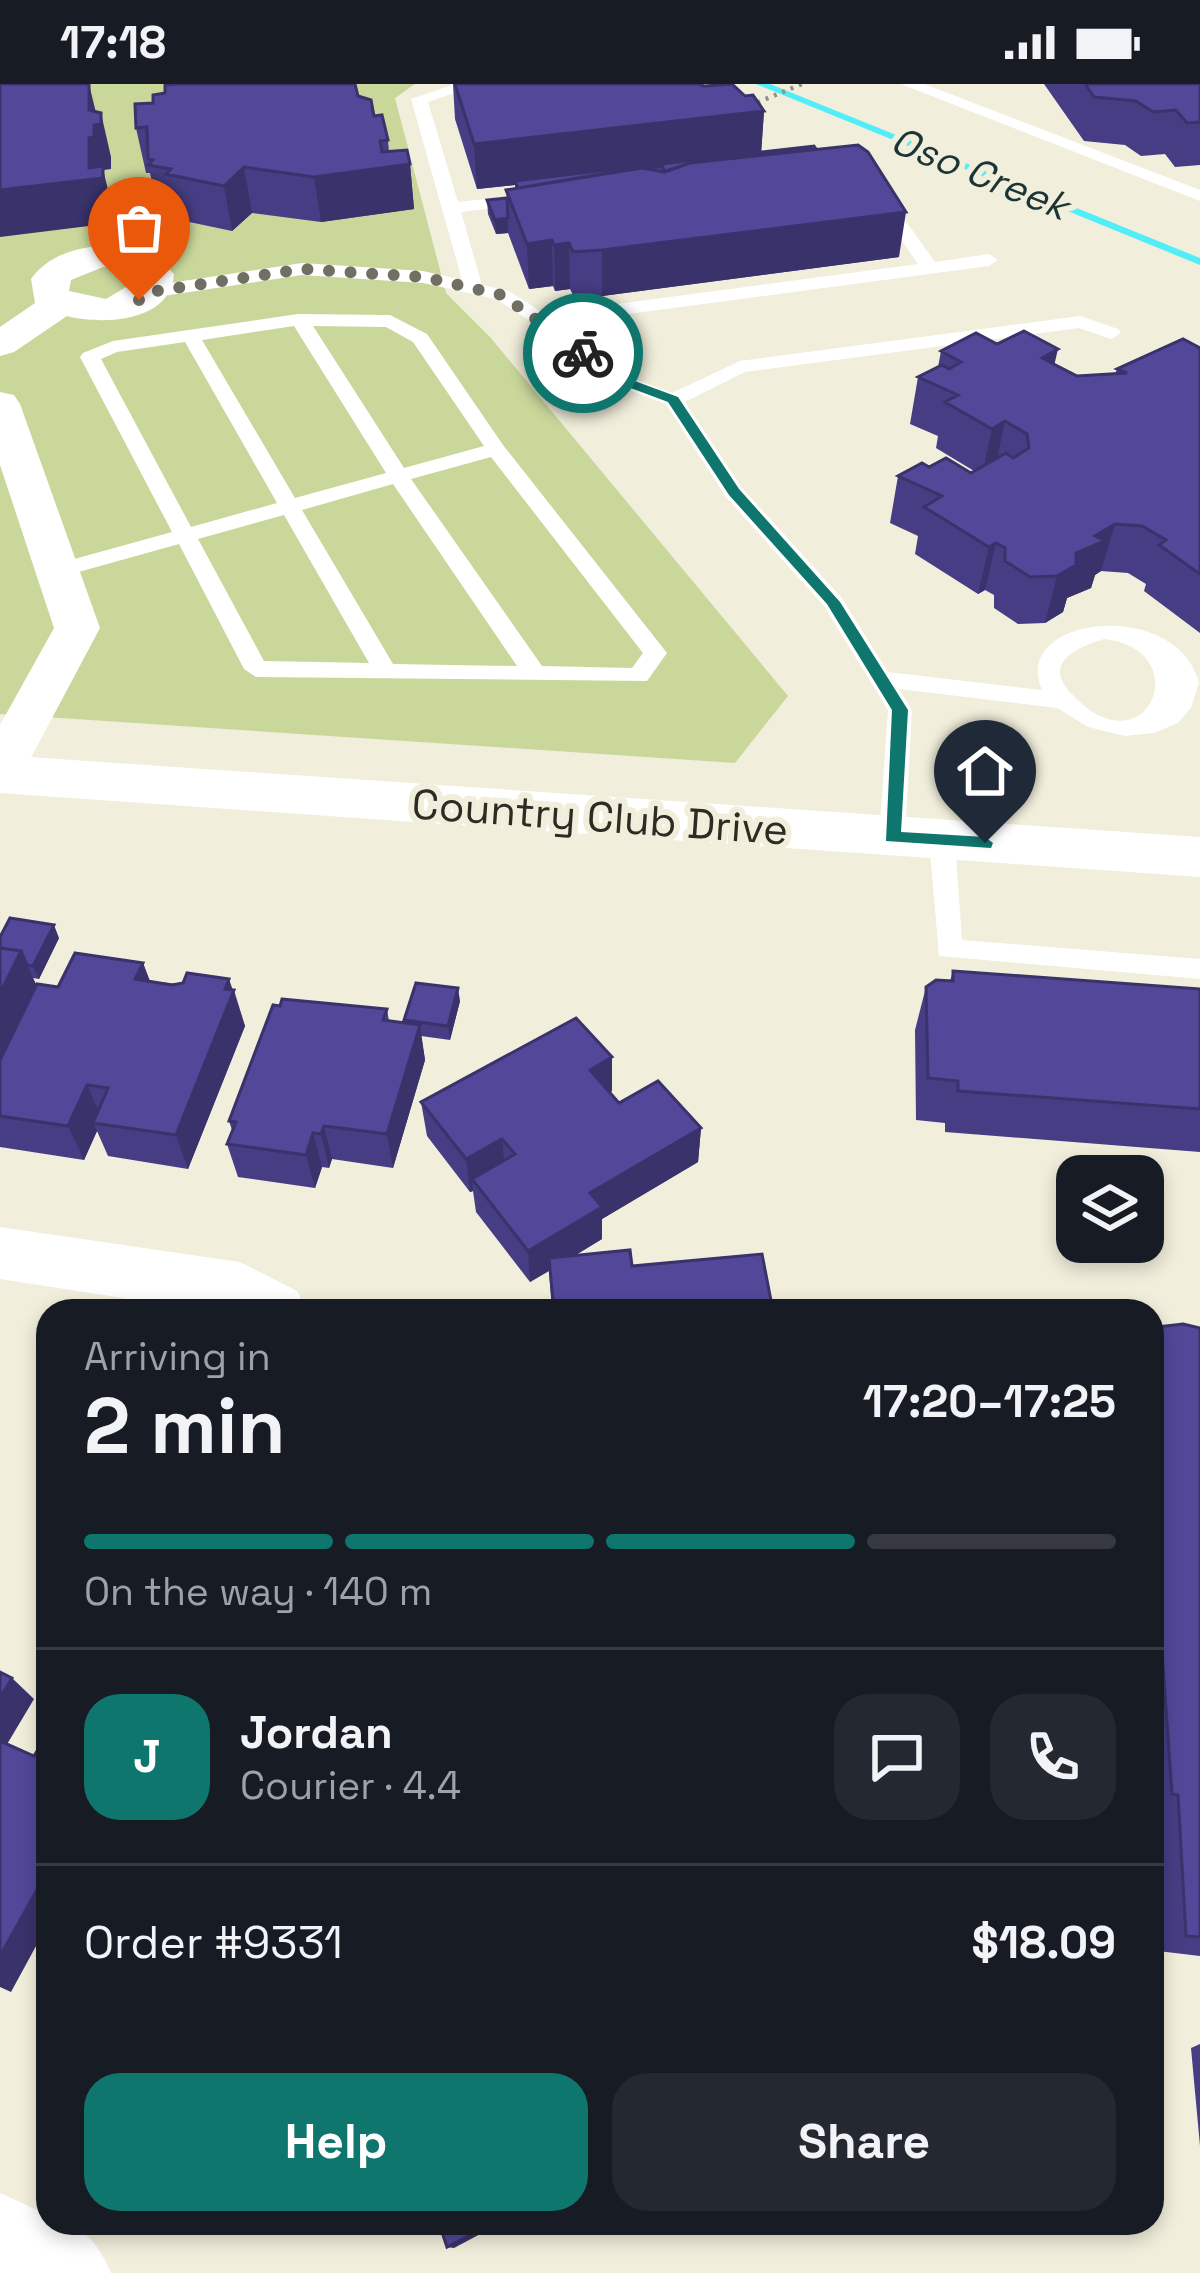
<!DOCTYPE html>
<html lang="en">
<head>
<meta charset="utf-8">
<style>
	body { margin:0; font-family:"Space Grotesk",sans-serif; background:#242831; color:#f1f3f6; height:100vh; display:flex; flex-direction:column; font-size:45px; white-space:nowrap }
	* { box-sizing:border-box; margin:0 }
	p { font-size:39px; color:#9ea1a6 }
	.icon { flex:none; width:66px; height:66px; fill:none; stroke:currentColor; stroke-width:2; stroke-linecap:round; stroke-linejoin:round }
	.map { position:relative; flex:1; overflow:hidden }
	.side { position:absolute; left:36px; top:1215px; width:1128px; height:936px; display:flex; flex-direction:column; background:#171b24; border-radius:36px; box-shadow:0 6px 18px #0003 }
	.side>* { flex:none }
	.controls { position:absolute; left:1056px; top:1071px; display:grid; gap:24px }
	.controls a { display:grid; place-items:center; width:108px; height:108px; border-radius:24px; background:#171b24; box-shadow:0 6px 18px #0003; font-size:60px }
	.pin { position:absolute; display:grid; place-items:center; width:102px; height:102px; color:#fff; margin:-123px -51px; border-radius:50% 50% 50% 0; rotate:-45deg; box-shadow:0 0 12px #0007 }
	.pin .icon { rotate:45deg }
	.courier { position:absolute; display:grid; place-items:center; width:120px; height:120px; margin:-60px; border:9px solid #0f766e; border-radius:50%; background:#fff; color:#222; box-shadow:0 3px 15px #0007 }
	.headline em { font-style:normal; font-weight:800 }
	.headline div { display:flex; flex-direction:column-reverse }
	.headline { display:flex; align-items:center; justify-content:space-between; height:204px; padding:0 48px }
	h1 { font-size:78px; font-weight:800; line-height:90px }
	.bar { display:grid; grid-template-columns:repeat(4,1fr); gap:18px 12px; align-content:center; height:144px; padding:0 48px }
	.bar i { height:15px; border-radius:9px; background:#363941 }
	.bar .active { background:#0f766e }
	.bar p { grid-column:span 4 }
	.line { display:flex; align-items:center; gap:30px; padding:0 48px; border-top:3px solid #363941 }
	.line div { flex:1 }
	.round { display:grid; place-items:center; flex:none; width:126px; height:126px; border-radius:36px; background:#242831 }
	.cta { display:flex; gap:24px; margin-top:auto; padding:24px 48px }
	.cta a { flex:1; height:138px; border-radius:36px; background:#0f766e; color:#fff; font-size:48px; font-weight:800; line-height:138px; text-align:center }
	.cta a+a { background:#242831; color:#f1f3f6 }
	.status { display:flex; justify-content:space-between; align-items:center; height:84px; padding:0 60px; background:#171b24; direction:ltr }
	.status svg { height:33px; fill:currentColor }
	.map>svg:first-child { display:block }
	.green { fill:#cad79b }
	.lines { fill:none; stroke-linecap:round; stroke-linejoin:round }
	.stream { fill:#51eefa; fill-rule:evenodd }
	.path { stroke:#949285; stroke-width:4.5; stroke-dasharray:3 6; stroke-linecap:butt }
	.service { fill:#fff; fill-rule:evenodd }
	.minor { fill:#fff; fill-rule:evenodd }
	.tertiary { fill:#fff; fill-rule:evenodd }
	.wall { fill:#473d84 }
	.shaded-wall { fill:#3a326b }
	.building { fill:#534799; stroke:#3a326b; stroke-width:3 }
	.route { fill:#0f766e }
	.done { stroke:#716f64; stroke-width:12; stroke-dasharray:0 21.6 }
	.labels { text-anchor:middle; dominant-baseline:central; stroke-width:12; stroke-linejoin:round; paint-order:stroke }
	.far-water-label { font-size:39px; font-style:italic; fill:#1b3537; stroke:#f1eedb }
	.street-label { font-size:42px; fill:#2c2b24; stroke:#f1eedb }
</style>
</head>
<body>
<div class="status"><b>17:18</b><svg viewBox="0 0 49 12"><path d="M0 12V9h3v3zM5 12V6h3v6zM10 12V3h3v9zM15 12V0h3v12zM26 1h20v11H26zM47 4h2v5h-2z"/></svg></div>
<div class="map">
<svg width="1200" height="2189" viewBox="0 0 1200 2189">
	<rect width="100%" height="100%" fill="#f1eedb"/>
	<path class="green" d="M0,0H415L395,14L446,209L490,253L788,612L735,679L0,630Z"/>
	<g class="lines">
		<path class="stream" d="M756,0H770L1200,174V181Z"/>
		<path class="path" d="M749,22L802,0"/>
		<path class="service" d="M455,0H481L428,18L458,118L528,110L537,115L528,120L461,128L482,201L509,207L559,239L617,220L918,180L893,144L875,141L872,137L881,132L905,136L935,178L989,170L998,176L989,182L620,231L571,248L616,288L672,309L740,277L1080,232L1118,245L1121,249L1111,255L1079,244L745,288L685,318L742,404L841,513L888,588L1042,606C1009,531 1178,513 1199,599L1191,624L1178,639L1154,649L1125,652L1088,643L1057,624L899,605L912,626L905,753L901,759H883L879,753L888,626L824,522L726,413L666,320L602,296L550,250L496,215L423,199L302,191L150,214L141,208L150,202L302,179L423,187L462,196L411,15ZM1104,555C1200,566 1145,692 1070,608C1042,578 1079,563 1104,555Z
			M901,0H924L1200,106V117Z
			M298,230L390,231L427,250L503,361L667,569L647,597L256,593L244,585L179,460L57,494L49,492V482L172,448L80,273L83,269L113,257ZM294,242L386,389L295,414L202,256ZM313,242L386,243L413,258L484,362L404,384ZM185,258L277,419L191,443L101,275L117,268ZM491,373L643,569L632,584L542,582L411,395ZM393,400L517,582L393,580L302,426ZM284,431L369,579L264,577L198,455Z
			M942,747L955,756L962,856L1200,875V895L939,872L929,756Z"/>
		<path class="minor" d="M124,161L152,168L174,190C171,239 101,241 67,232L14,268L0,272V243L35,219L31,195C52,166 90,160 124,161ZM103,183L126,184L136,197L106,215L69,207L71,196Z
			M0,308L14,311L20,320L100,544L18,698L0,703V641L54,544L0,381Z
			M0,1143L240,1178L297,1207L307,1227H206L0,1195Z
			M0,2109L48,2131V2139C84,2139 98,2159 111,2189H0Z"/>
		<path class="tertiary" d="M0,671L1200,753V793L0,709Z"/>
	</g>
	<path class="wall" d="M453,0H699L745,12L764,27L761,68L899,173L602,212L574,213L570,205L555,207L553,202L529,205L508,149L496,150L488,130L487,116L507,114L506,106L515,104V101L477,105L455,35Z
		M1044,0H1200V81L1175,83L1165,70L1141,72L1125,61L1084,57Z
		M358,12L374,32L388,56L389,68L410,80L414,125L321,138L252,129L232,147L175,135L174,129L158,126L150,89H146L136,44L153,19Z
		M997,260L1055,280L1077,292L1115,290L1117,285L1200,264V549L1144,507L1146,500L1128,489L1101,487L1095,491L1091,504L1067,514L1063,528L1045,539L1018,540L994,524V511L985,506L978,510L915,470L918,452L890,439L898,392L929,383L971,389L974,387L936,364L938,352L910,340L918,293L938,283L941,267Z
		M0,853L59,854L39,895L33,894L37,902L58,903L143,879L150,897L234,906L245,942L188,1085L108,1072L97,1047L84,1076L0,1063Z
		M953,887L1200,905V1068L945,1048V1039L916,1036L915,946L926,903L950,897Z
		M460,917L450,956L421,952L425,976L393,1084L332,1075L329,1084L322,1083L315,1104L238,1093L227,1060L232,1046L229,1037L387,925L389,937L405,939L404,936Z
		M612,1007L610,1009L619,1019L701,1044L698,1078L602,1135V1155L576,1171L632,1182L773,1227H552L549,1187L530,1198L476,1128L473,1107L470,1108L427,1052L421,1018Z
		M1200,1244V1872L1158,1867L1152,1748V1246Z
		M1200,1960V2062L1191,1964Z"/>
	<path class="shaded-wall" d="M89,0L99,41L101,29L111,73V85L104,86V89L113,127V139L0,153V106L89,84Z
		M764,27L761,72L661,80L660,84L516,101L515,97V101L477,105L474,60Z
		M410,80L414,125L321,138L314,93Z
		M244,83L252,129L232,147L224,102Z
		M906,128L899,173L602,212V166Z
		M508,134V149L496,150L495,136Z
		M552,156L553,202L529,205L527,160Z
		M569,159L570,205L555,207L554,161Z
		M1058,265L1047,312L1042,274Z
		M1005,337L995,384L982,391L992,345Z
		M1115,440L1101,487L1095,491L1091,504L1067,514L1063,528L1045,539L1057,492L1076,469L1095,452Z
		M996,459L985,506L978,510L989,463Z
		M54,841L59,854L39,895L33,882Z
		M21,867L37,903L0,980V909Z
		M143,879L156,915L135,895Z
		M229,895L245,942L188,1085L176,1051Z
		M458,904L460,917L450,956L448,942Z
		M420,941L425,976L393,1084L387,1050Z
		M612,973V1007L590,1020V986Z
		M87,1001L102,1035L93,1039L97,1047L84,1076L68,1042Z
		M324,1042L332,1075L329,1084L321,1050Z
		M701,1044L698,1078L602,1135V1155L530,1198L528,1167L590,1109Z
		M313,1049L322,1083L315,1104L306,1071Z
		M502,1055L505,1088L472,1095L473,1107L470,1108L466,1075Z
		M12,1594L34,1615L3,1667L0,1665V1614Z
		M48,1786V1840L11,1908L0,1903V1872Z
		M493,2139H501L454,2164L447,2163Z"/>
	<path class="building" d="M0,0H89V26L101,29V40L94,41V53L89,54V84L103,82V94L0,106Z
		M177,0H355L358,12L371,16L374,32L382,31L388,56L380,57L382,68L407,66L410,80L314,93L244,83L224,102L166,90L171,85L148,81L153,76L148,75L147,43L136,44L135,20L153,19V11L165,9V1Z
		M455,0H699L704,2L732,0L745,12L753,11L764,27L474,60Z
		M1085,0H1200V38L1187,39L1176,26L1153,28L1136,17L1094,13Z
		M858,61L868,68L906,128L602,166L573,168L569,159L554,161L552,156L527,160L506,106L613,88L642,84L663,88L690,79Z
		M814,62L816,65L690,79L665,88L661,80Z
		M640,82L642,84L518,104L515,97Z
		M507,114L508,134L495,136L487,116Z
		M1024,247L1058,265L1042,274L1077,292L1127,289L1117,285L1183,255L1200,264V490L1159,461L1166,456L1142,442L1115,440L1095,452L1105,457L1076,469V481L1057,492L1030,493L1005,477V464L996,459L989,463L924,423L942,412L898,392L922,379L929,383L946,374L971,389L1006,369L1013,374L1029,364L1027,350L1005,337L992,345L945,318L958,311L918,293L942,281L949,285L961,278L941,267L976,249L997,260Z
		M10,834L54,841L33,882L27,881L21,867L0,864V853Z
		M0,864L21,867L0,909Z
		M75,869L143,879L135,895L172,901L183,899L187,889L229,895L225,905L234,906L176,1051L93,1039L108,1004L87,1001L68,1042L0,1032V976L37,900L58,903Z
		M953,887L1200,905V1025L958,1007V997L928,994L926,903L936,896L953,897Z
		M416,899L458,904L448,942L404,936Z
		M282,915L387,925L383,936L420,941L387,1050L324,1042L321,1050L313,1049L306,1071L227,1060L236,1038L229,1037L273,921L280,922Z
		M576,934L612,973L590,986L619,1019L658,997L701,1044L590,1109L602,1123L528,1167L472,1095L515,1070L502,1055L466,1075L421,1018Z
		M630,1166L632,1182L762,1170L773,1227H554L549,1174Z
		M1183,1240L1200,1244V1853L1186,1852L1178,1711L1172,1710L1159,1526H1153L1152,1511V1246L1157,1243Z
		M0,1588L12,1594L0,1614Z
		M48,1649V1786L0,1872V1657L34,1672Z
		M439,2139H493L447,2163Z"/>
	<path class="route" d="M578,266H587L613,289L678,313L739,405L840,518L908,626L901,748L985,753L993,759L991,764L886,757L892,626L827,520L729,411L668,318L604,294L578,271Z"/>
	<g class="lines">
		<path class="done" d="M139,216L150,208L302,185L423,193L502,211L583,269"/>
	</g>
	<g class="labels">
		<g class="far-water-label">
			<text transform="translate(980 89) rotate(22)">Oso Creek</text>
		</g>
		<g class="street-label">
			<text transform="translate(600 733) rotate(4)">Country Club Drive</text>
		</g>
	</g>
</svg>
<div class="controls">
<a><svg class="icon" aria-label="layers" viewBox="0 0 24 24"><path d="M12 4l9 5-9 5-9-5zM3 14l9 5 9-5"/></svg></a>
</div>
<div class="pin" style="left:139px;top:216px;background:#ea580c"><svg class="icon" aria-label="bag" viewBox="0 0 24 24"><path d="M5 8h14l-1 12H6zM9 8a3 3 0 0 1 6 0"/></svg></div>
<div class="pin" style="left:985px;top:759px;background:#1f2937"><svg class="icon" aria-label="home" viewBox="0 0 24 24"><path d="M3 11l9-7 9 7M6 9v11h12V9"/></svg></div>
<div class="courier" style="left:583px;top:269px"><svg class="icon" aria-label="bike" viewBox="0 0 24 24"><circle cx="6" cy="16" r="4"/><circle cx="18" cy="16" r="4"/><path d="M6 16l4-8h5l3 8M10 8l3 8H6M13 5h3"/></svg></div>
<section class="side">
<div class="headline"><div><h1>2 min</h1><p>Arriving in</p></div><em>17:20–17:25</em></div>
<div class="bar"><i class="active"></i><i class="active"></i><i class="active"></i><i></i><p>On the way · 140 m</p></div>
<div class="line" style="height:216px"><b class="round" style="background:#0f766e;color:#fff">J</b><div><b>Jordan</b><p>Courier · 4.4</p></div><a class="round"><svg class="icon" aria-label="chat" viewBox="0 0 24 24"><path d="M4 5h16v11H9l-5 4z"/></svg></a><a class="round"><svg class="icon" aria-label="phone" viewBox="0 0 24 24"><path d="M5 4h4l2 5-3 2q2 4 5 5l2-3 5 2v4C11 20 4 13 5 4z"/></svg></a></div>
<div class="line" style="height:156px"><div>Order #9331</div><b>$18.09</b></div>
<div class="cta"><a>Help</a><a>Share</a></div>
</section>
</div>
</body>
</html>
